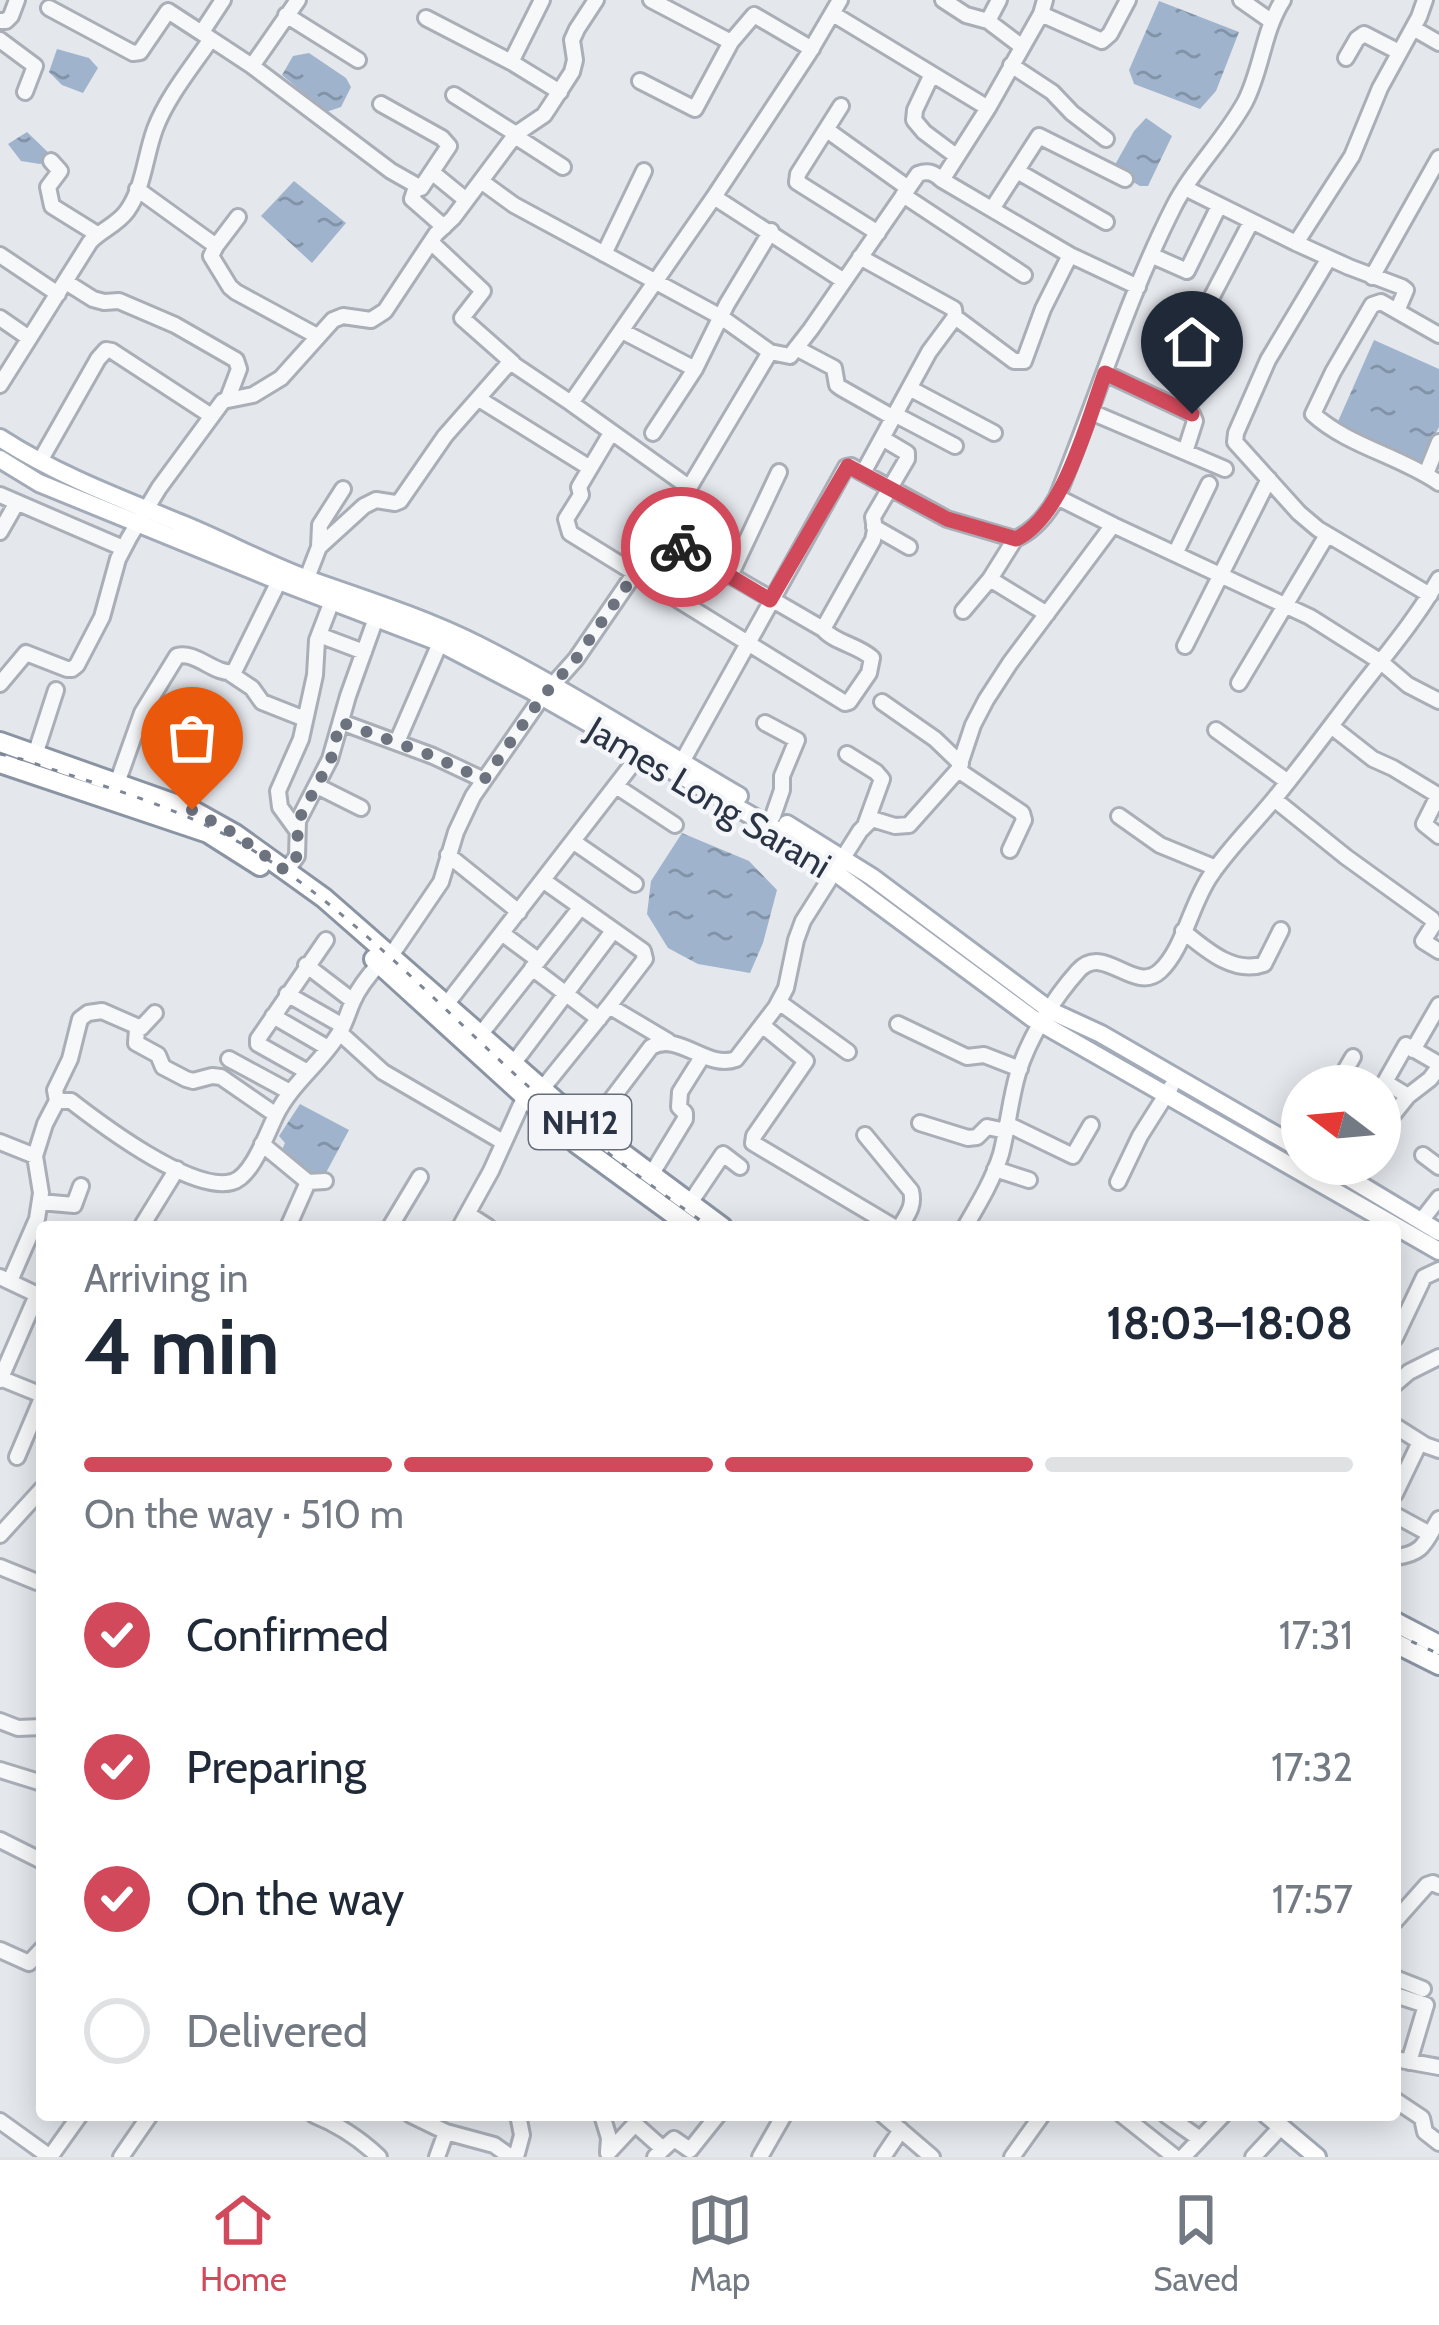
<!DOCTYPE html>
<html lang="en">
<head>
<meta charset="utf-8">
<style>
	body { margin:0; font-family:Cabin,sans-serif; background:#f6f6f7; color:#1f2937; height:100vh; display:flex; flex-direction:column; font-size:45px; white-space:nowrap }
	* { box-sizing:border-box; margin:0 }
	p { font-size:39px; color:#747a83 }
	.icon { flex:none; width:66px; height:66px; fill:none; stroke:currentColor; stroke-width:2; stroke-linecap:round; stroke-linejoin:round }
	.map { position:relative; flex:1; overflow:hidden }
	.panel { position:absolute; left:36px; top:1221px; width:1365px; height:900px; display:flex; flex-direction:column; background:#fff; border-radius:12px; box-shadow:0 6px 30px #0003 }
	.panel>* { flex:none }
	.needle { width:78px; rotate:286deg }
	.controls { position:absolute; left:1281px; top:1065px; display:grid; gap:24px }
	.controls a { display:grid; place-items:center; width:120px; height:120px; border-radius:50%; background:#fff; box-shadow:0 6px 30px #0003; font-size:60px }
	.pin { position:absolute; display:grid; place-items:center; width:102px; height:102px; color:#fff; margin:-123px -51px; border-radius:50% 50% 50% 0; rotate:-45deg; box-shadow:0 0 12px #0007 }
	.pin .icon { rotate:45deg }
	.courier { position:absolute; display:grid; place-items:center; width:120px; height:120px; margin:-60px; border:9px solid #d1495b; border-radius:50%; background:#fff; color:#222; box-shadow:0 3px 15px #0007 }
	.summary em { font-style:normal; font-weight:800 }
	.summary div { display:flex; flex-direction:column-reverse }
	.summary { display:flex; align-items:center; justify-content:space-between; height:204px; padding:0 48px }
	h1 { font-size:78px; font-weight:800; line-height:90px }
	.bar { display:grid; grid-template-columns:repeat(4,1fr); gap:18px 12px; align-content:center; height:144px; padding:0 48px }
	.bar i { height:15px; border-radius:9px; background:#e0e1e3 }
	.bar .current { background:#d1495b }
	.bar p { grid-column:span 4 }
	ol { padding:0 48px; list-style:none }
	li { display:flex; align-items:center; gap:36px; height:132px }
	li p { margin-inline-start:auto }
	li .icon { padding:12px; border-radius:50%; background:#d1495b; color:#fff; stroke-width:4 }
	li:last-child { color:#747a83 }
	li i { width:66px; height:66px; border:6px solid #e0e1e3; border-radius:50% }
	.dock { display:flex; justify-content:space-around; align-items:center; height:168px; border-top:3px solid #e0e1e3; background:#fff; font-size:33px; color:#747a83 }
	.dock a { display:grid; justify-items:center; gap:6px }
	.dock .current { color:#d1495b }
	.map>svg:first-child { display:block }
	.water { fill:url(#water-ripples) }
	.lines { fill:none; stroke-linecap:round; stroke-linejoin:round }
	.minor-casing { stroke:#a9aeb7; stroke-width:20 }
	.major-casing { stroke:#a3abb8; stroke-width:22 }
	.highway-casing { stroke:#8b94a3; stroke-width:24 }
	.minor { stroke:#f7f8fa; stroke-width:14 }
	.major { stroke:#fff; stroke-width:16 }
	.highway { stroke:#fff; stroke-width:18 }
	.rail { stroke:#7d8696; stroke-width:3; stroke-dasharray:6 12; stroke-linecap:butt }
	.done { stroke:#6c737f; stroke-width:12; stroke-dasharray:0 21.6 }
	.route { stroke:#d1495b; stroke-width:15 }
	.labels { text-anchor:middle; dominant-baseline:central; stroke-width:9; stroke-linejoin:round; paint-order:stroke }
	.shield { fill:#f4f6f9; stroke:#676e7b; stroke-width:3 }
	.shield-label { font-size:33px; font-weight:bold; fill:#2b3445 }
	.street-label { font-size:36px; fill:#2b3445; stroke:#f4f6f9 }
</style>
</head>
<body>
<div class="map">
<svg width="1439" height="2157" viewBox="0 0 1439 2157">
	<defs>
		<pattern id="water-ripples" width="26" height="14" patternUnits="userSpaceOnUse" patternTransform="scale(3)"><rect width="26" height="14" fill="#9fb4cc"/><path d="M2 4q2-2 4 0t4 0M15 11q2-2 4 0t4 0" fill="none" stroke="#8293a7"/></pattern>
	</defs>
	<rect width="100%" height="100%" fill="#e4e7ec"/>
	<path class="water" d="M1159,1L1239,32L1216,91L1200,109L1134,84L1129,70Z
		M57,49L89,58L98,68L83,93L62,85L49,72Z
		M309,53L346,78L351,87L341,107L326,112L282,75L293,56Z
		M1146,118L1172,136L1148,186H1140L1112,170L1134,131Z
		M27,132L55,159L40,164L21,161L8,144Z
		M294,181L346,223L312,263L261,216Z
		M1374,340L1439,369V427L1418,467L1336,426Z
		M682,833L749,861L777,890L763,943L750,973L698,964L668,948L647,914L651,881Z
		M300,1104L349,1130L321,1182L279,1156L285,1143L279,1136Z"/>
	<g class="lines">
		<defs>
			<path id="minor" d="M651,0L731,42
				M943,0L966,15L988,21
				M999,0L988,21L1021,46
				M1241,0L1271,21
				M49,8L133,53L140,52L168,11L211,39
				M833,14L988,108
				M1041,14L1102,41L1110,34L1128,0
				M286,15L358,60
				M426,18L511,62L560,92
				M0,21H6L11,16L17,0
				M1413,28L1439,43
				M202,32L223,0
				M0,40L35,66L25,92
				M1346,58L1357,39L1364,34L1399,52
				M511,62L542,0
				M1011,65L1052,92L1072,113L1106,139
				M252,66L391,171L421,188L449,146L442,138L381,104
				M932,74L915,110L914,120L924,132L956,156
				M640,81L695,109L731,42L754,15L812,49
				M454,95L516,134
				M841,106L798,174L797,182L878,233
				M827,130L908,188
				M515,136L563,167
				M51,161L60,171L48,187L52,206L97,234
				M1017,171L1106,222
				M433,173L466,200
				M942,180L1070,255L1138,287
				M481,181L514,205L721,317L770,352L790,356L811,329L918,174C929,170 934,173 942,180L988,108L1041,14L1045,0
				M416,187L412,199L444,227
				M1185,188L1296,243
				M137,189L216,246
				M903,195L1024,275
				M714,197L844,281
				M992,209L1039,136L1125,179
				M238,217L216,246L211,256L230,287L236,292L317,336
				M431,242L483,291L462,318L513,363
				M604,254L644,171
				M0,255L58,294
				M1153,256L1187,271L1219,206
				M1329,258L1268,360L1236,433L1235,442L1299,513L1318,529L1430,595
				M1372,277L1439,158
				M66,282L93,299L104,302L119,301L175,325L236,360L239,369L228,398
				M1208,304L1251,222
				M1397,311L1406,290L1402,287L1349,267L1296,243L1352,156L1380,88L1419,17L1425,0
				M955,317L1014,361H1024L1043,309L1070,255
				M0,318L29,338
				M622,331L695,369
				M1439,335L1381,302L1372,305L1333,372L1313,414C1348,446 1400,456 1439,483
				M796,348L834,368L837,385L841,388L894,418
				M1105,373L1192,414L1195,421L1185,452
				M0,385L90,242C101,230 117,225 127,211C144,187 145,156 155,129C167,97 192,67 211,39L252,66L298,0
				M911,389L994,433
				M479,399L590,468
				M571,403L690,488
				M1091,412L1225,469
				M896,415L955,446
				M611,433L579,487L581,495L566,519L570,533L845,703L849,702L869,673L872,658C858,645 835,643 823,629L873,540L875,530L873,517L907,459V453L882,438
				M653,433L695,369L727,304L771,231
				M40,461L98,359L106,350L112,351L210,415
				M863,473L947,519L1015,539C1034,531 1047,515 1057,497
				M1426,474L1439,442
				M0,495L123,548
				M1113,525L1310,617L1381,662L1408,685L1439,701
				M874,527L909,547
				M0,532L16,504
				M661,535L823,629
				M319,547L320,525L343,489
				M1176,552L1209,484
				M730,576L779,472
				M307,578L319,547L364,506L376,500L395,503L400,501L445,436L510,362L571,403L714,197L809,53L840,0
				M990,579L1047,614
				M963,611L990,579L1015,539
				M319,635L364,652
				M1185,646L1269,479
				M231,674L252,688L262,702L305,719
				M1239,683L1327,535
				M0,684L26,653L67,669H72L77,665L102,617L118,559L129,538L159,488L223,401L253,395L281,378L333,320L343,316L371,320L385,311L436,234L453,218L516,134L544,115L550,106L572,72L575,60L572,40L577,29L596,0
				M882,702L935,739L961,764
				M341,722L433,756L484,780
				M765,723L797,740L782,776V790L773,816
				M1331,726L1373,759L1393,768L1439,796
				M1216,730L1288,782
				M397,742L440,643
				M847,754L876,772L882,779L866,823
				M35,755L56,690
				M682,762L846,467L851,466L863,473L929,352L955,317L954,309L860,257
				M958,770L1022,813L1024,820L1010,850
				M317,786L361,808
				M616,786L675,825
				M115,789L142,713L177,656C197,651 214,675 234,672L279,581
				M1438,796L1424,824L1439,836
				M1274,799L1346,857L1432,919L1434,924L1423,941L1439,951
				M1119,816L1160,845L1216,868
				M296,829L280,807L278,791L301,739L315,675L317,640L332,601
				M574,842L635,884
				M448,855L519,912
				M286,871L297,856L298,821L330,759L348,696L376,618
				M544,881L643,951L645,959L609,1006L668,1041
				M1183,931C1205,949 1234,975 1264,964L1281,930
				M503,934L538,960
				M390,957L441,882L456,832L473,796L542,697L576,659L661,535L770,352
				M306,965L353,1001
				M532,968L599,1019
				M287,994L343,1026
				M779,1002L848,1052
				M442,1010L641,753
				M273,1016L328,1048
				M898,1024L967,1057L984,1055L1020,1069
				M762,1025L806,1061L754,1136L753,1143L894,1227
				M137,1029L136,1043L158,1055L163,1067L186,1079L193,1081L212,1076L221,1077L276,1115
				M340,1033L383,1072L503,1142
				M480,1035L580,908
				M1413,1050L1439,1005
				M229,1059L290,1092
				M513,1064L613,931
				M306,1071L258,1044V1039L326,940
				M1336,1086L1353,1057
				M542,1089L609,1006
				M1408,1096L1430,1079L1439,1067
				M57,1101L55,1090L70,1059L80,1019L88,1013L102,1011L141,1028L155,1013
				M920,1123L968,1138L977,1137L987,1127L1006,1131
				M1007,1124L1073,1156L1091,1125
				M589,1129L651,1047C679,1031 706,1070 736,1059L776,1007L786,988L796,940L803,921L860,831L872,819L895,826L909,825L958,770L973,725L986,700L1010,663L1113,525L1057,497C1096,402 1126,301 1173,208C1192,170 1224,140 1245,102C1262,69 1263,31 1283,0
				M1380,1131L1408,1096L1385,1082L1406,1045L1439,1064
				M865,1135L911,1191C915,1206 907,1215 900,1227
				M0,1142L35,1156
				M262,1144L308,1182L325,1181
				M1423,1155L1439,1167
				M995,1169L1029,1180
				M651,1175L685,1119V1113L679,1107L680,1092L702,1057
				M1118,1182L1140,1136L1171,1087
				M40,1202L74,1205L81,1186
				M690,1203L723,1154L740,1167
				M468,1214L488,1227
				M1421,1221L1439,1198
				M143,1224L177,1169
				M288,1227L308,1182
				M390,1227L420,1177
				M460,1227L491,1171L525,1096
				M965,1227C979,1203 993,1180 1001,1154C1008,1127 1010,1100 1018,1073C1029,1038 1053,999 1078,971C1104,942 1134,995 1160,971C1184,949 1191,903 1211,875C1230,847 1254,824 1275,798C1302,765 1327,731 1353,697C1383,658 1415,621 1439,579
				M0,1277L42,1297
				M10,1281L37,1219L41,1193L35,1156L45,1124L57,1101H71C102,1125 192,1193 232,1182C252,1177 267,1133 276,1115C292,1083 320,1064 338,1035C345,1025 348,1012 353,1001C359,987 369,975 379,964
				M1395,1338L1424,1277L1439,1270
				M0,1378L42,1395
				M0,1380L37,1295
				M1395,1384L1409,1372L1439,1357
				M1395,1426L1425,1445L1439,1450
				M17,1457L42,1398
				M1395,1494L1420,1442
				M1395,1515L1430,1534
				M0,1535L42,1489
				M1395,1557C1424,1554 1425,1542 1439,1519
				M0,1567L37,1582
				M0,1721L18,1728L42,1727
				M0,1770L42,1783
				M0,1840L42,1861
				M1395,1921L1427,1885L1433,1883L1439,1886
				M0,1950L29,1963L42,1949
				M1395,1978L1423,1989
				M1395,1995L1426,2005L1409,2062
				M1395,2059L1439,2067
				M1395,2100L1422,2118L1425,2132L1439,2143
				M314,2115C339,2125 360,2139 379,2157
				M411,2115L446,2132L494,2145L511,2157
				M602,2115L609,2138L608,2152
				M883,2115L932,2157
				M1122,2115L1175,2157
				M1166,2115L1200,2139
				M0,2121L50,2157
				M663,2149L674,2139L690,2150L718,2115
				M608,2153L635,2124L663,2149L655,2157
				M50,2157L80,2115
				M121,2157L150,2115
				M437,2157L446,2132
				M516,2157L522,2135L518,2115
				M760,2157L784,2115
				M883,2157L901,2130
				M1012,2157L1042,2115
				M1183,2157L1223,2115
				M1253,2157L1280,2128"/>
			<path id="major" d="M0,438C57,475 119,498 182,524C224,541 264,563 307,579C364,599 424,618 478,645C567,690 652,745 739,796
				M0,459L39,483L279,581L436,641L532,691L782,833L1032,1018L1439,1251
				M787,824L872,877L1051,1011L1101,1034L1302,1150
				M1326,1164L1439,1232
				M1267,2115L1317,2157"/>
			<path id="highway" d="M0,742L192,810L235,834L324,898L574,1117L722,1227
				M0,763L208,833L260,866
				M374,959L576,1143L691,1227
				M1395,1622L1439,1645
				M1395,1643L1439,1665"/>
		</defs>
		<use href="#minor" class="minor-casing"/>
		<use href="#major" class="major-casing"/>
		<use href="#highway" class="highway-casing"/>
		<use href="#minor" class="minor"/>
		<use href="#major" class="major"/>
		<use href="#highway" class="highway"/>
		<path class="rail" d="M0,754L21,759C92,783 168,803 235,840C341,898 438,1006 529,1087C586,1139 647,1183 710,1227
			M1395,1634L1439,1654"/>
	</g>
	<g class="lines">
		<path class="done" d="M192,810L235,834L286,871L297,856L298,821L331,759L340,722L433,756L484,780L542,697L576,659L662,535L681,547"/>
		<path class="route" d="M681,547L770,600L848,466L947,519L1016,539C1064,516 1087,422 1105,373L1192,414"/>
	</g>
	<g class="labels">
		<rect class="shield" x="529" y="1095" width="102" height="54" rx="9"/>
		<g class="shield-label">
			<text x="580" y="1122">NH12</text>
		</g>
		<g class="street-label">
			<text transform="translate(709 797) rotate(31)">James Long Sarani</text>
		</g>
	</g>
</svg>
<div class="controls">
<a><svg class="needle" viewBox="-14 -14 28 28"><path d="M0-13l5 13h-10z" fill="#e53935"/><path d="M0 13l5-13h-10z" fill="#747a83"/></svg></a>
</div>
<div class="pin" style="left:192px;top:810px;background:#ea580c"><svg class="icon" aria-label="bag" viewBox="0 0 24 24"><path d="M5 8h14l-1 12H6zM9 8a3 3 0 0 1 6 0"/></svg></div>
<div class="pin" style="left:1192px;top:414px;background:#1f2937"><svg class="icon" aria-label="home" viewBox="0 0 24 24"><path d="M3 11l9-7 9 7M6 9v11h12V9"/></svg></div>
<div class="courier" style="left:681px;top:547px"><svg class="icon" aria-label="bike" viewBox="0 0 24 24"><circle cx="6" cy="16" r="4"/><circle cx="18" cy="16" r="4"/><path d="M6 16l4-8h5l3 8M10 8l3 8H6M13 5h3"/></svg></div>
<section class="panel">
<div class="summary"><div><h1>4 min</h1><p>Arriving in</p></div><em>18:03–18:08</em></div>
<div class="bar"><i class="current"></i><i class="current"></i><i class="current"></i><i></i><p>On the way · 510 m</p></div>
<ol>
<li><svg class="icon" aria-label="check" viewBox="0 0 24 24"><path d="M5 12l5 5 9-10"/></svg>Confirmed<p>17:31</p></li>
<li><svg class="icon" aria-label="check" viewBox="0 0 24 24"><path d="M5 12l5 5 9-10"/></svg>Preparing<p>17:32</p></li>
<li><svg class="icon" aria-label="check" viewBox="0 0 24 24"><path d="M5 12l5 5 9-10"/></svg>On the way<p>17:57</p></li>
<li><i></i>Delivered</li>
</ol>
</section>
</div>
<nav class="dock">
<a class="current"><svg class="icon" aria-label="home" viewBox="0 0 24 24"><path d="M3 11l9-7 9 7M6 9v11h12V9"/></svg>Home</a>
<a><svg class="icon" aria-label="map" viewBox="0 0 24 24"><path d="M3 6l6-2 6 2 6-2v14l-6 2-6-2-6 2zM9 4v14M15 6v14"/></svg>Map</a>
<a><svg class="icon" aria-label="saved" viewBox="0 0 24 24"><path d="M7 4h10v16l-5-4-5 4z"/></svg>Saved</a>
</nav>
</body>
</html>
